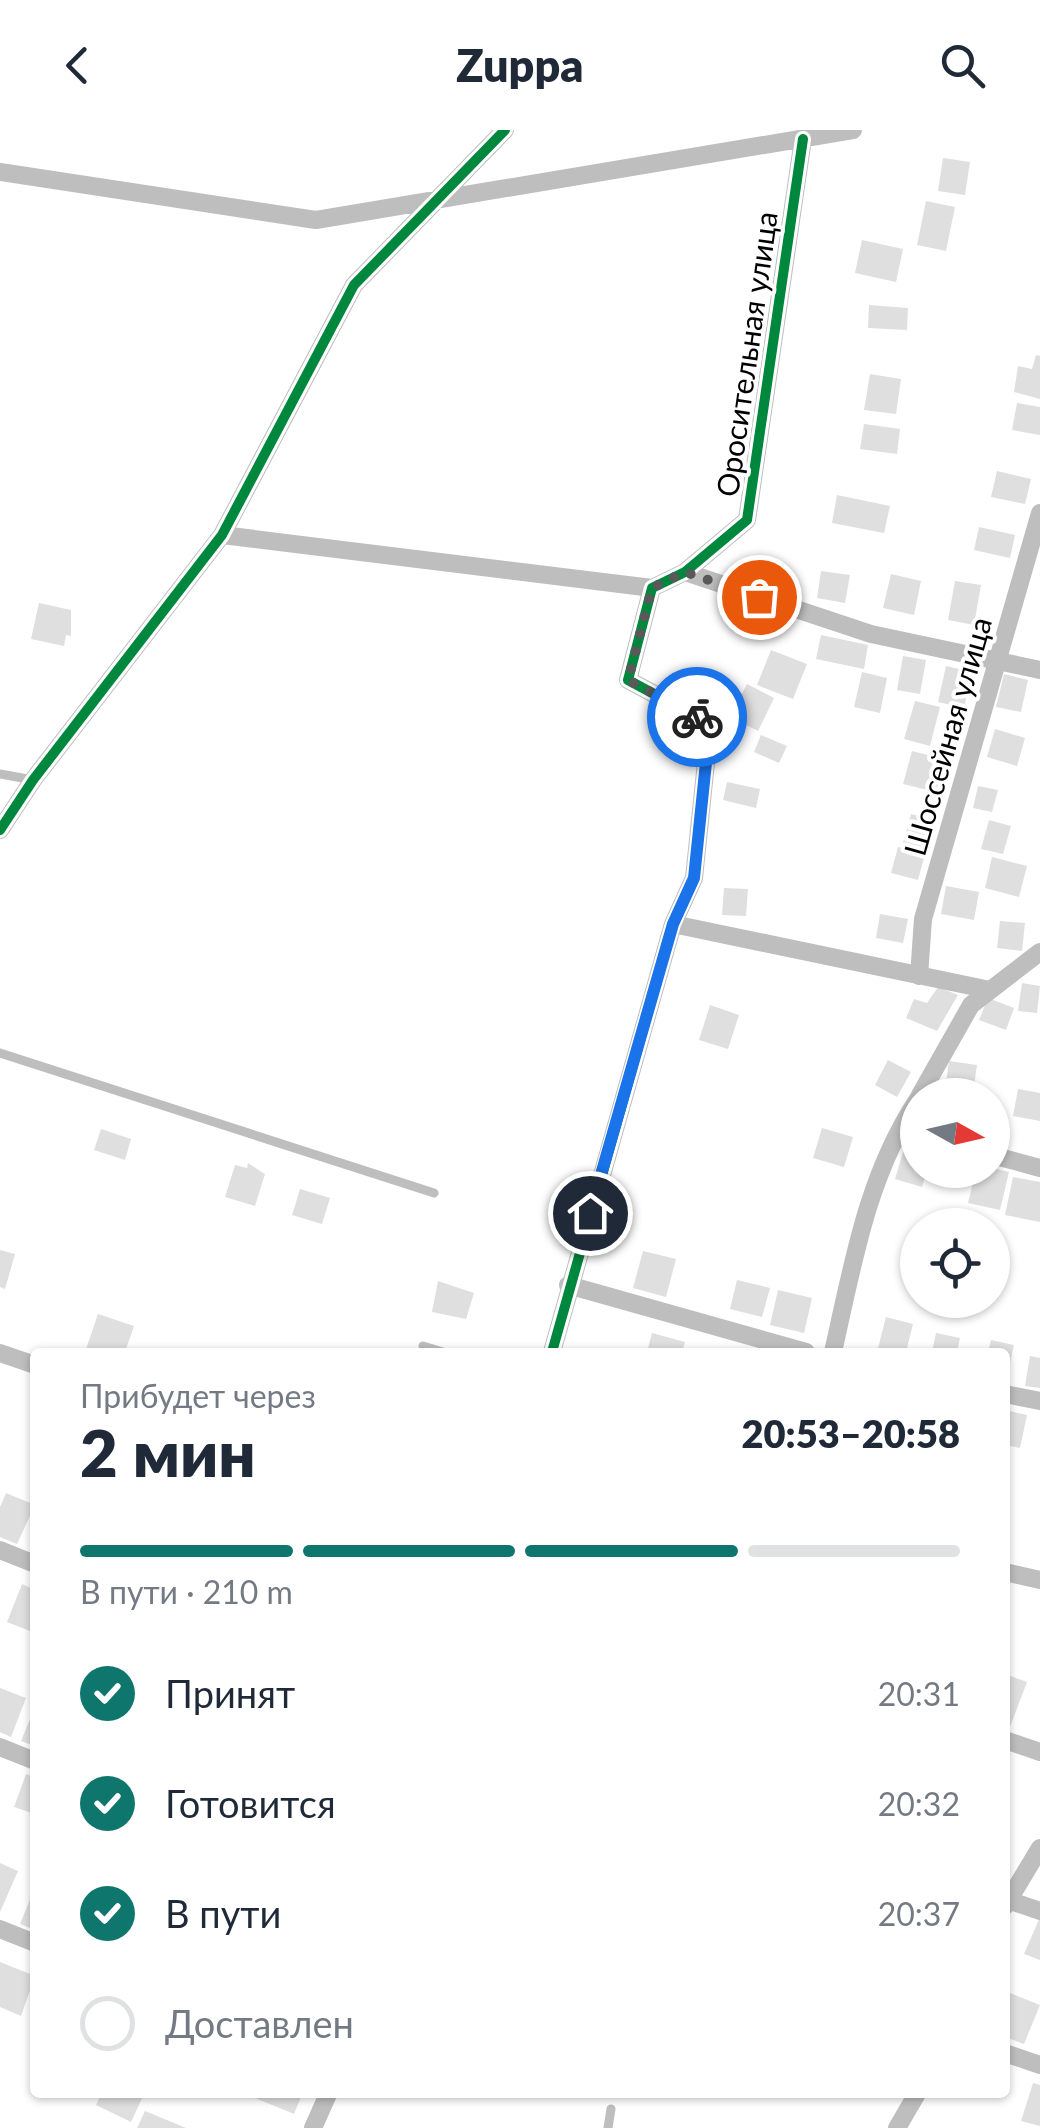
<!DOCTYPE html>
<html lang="ru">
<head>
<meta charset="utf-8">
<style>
	body { margin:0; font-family:Lato,sans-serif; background:#f2f2f3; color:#1f2937; height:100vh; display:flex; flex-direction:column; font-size:38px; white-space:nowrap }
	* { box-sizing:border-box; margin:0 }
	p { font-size:32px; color:#747a83 }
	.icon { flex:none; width:55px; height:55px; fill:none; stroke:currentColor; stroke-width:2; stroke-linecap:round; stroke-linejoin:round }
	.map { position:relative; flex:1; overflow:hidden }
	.sheet { position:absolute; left:30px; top:1218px; width:980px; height:750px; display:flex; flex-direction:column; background:#fff; border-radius:10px; box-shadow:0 2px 8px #0004 }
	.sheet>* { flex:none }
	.needle { width:65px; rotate:98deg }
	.buttons { position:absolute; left:900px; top:948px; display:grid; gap:20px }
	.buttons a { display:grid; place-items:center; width:110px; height:110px; border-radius:50%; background:#fff; box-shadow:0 2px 8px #0004; font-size:50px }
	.pin { position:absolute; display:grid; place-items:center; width:85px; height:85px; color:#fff; margin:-42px; border:5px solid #fff; border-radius:50%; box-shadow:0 2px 10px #0007 }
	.courier { position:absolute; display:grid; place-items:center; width:100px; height:100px; margin:-50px; border:8px solid #1a73e8; border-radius:50%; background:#fff; color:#222; box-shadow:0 2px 12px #0007 }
	.summary em { font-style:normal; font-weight:800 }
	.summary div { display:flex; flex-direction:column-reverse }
	.summary { display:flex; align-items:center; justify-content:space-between; height:170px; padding:0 50px }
	h1 { font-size:65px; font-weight:800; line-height:75px }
	.bar { display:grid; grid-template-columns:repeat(4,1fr); gap:15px 10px; align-content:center; height:120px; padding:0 50px }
	.bar i { height:12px; border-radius:8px; background:#e0e1e3 }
	.bar .current { background:#0f766e }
	.bar p { grid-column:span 4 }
	ol { padding:0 50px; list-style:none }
	li { display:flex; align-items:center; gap:30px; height:110px }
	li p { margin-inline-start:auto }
	li .icon { padding:10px; border-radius:50%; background:#0f766e; color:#fff; stroke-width:4 }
	li:last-child { color:#747a83 }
	li i { width:55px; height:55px; border:5px solid #e0e1e3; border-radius:50% }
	header { display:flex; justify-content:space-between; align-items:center; height:130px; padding:0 50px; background:#fff; font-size:45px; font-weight:800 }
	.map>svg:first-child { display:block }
	.building { fill:#dfdfdf }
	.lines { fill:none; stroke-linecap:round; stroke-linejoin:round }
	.lane { stroke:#bebebe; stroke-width:9 }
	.street { stroke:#bebebe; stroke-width:18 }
	.cycleway-casing { stroke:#fff; stroke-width:16 }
	.cycleway { stroke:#00873e; stroke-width:10 }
	.done { stroke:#595959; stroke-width:10; stroke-dasharray:0 18 }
	.route { stroke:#1a73e8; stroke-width:12 }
	.labels { text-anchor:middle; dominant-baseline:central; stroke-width:8; stroke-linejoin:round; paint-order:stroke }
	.street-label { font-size:30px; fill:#000; stroke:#fff }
</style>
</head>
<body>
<header><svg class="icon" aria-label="back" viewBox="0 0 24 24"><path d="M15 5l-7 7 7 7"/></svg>Zuppa<svg class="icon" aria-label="search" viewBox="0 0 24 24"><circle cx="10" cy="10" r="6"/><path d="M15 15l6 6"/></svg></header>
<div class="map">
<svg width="1040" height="1998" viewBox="0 0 1040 1998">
	<rect width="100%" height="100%" fill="#fff"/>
	<path class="building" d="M943,28L970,32L965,65L938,61Z
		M926,71L955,77L946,121L917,115Z
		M862,110L903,119L896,152L855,143Z
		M869,175L908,178L907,200L868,198Z
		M1036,225L1040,226V269L1014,262L1018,236L1032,239Z
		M870,244L901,249L896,284L864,280Z
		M1017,273L1040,277V305L1012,300Z
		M864,294L900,299L897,324L860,319Z
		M997,341L1031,349L1025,374L991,367Z
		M837,365L890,376L884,403L832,393Z
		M979,397L1015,405L1010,428L974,420Z
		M821,441L850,445L845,473L817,468Z
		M891,444L921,451L914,485L883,478Z
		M955,451L981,455L974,495L948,490Z
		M39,473L71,480V506L66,505L64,516L31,509Z
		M821,505L868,515L864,539L816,529Z
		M771,520L807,534L793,569L757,555Z
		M903,526L926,530L920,564L897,560Z
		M946,536L972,542L964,578L938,572Z
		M862,542L887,548L880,583L854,577Z
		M1004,544L1028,550L1021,582L996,577Z
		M747,554L774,568L758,601L730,587Z
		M915,571L940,577L930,616L904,609Z
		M995,599L1025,608L1017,636L987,627Z
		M761,605L787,616L779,633L754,622Z
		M912,621L944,629L936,662L903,654Z
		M727,652L760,659L756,678L723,670Z
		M978,656L998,660L992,682L973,678Z
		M911,684L937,690L930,720L903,713Z
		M989,690L1011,696L1003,724L981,719Z
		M898,717L925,724L918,750L891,743Z
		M992,727L1027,736L1019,767L985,758Z
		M946,756L979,762L974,790L941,784Z
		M724,758L748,759L746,786L722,785Z
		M880,784L908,789L903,813L876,808Z
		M1000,791L1025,793L1022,821L997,818Z
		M1022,853L1040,856L1037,883L1018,881Z
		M938,857L958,865L937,901L906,888L914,869L927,873Z
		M988,868L1014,878L1006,900L979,890Z
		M710,875L739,885L728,919L699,910Z
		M888,930L911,942L897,967L875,955Z
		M949,931L977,935L973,963L945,960Z
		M1018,959L1040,963V991L1013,986Z
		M822,998L853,1007L844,1037L813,1028Z
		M101,999L131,1009L125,1030L94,1020Z
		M905,1016L918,1019V1040H927L922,1057L895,1049Z
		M248,1033L265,1044L255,1076L225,1067L235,1035L247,1038Z
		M992,1038L1009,1042L1000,1080L968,1073L976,1040Z
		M1013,1047L1040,1052V1092L1005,1085Z
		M300,1059L330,1068L322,1094L292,1085Z
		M0,1120L15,1124L5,1159L0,1157Z
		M643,1121L676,1129L666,1167L633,1158Z
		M737,1150L770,1158L762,1187L730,1179Z
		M438,1151L474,1163L466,1189L432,1182Z
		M778,1160L812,1168L804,1203L770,1195Z
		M98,1184L134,1196L125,1222L98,1219L85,1222Z
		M886,1187L913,1194L906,1222H877Z
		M652,1203L685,1212L682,1222H647Z
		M936,1203L960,1208L957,1222H932Z
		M991,1210L1014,1215L1007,1246L1005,1222H988Z
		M1030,1226L1040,1228V1258L1025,1256Z
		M1005,1280L1027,1285L1020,1318L1005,1315Z
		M6,1363L35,1375L17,1414L0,1407V1377Z
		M22,1454L35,1460V1503L7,1492Z
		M1005,1544L1027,1552L1010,1597L1005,1595Z
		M0,1558L26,1568L11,1607L0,1602Z
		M35,1577V1616L21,1611Z
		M26,1644L35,1647V1684L14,1677Z
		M0,1733L18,1741L0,1782Z
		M35,1757V1800L20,1794Z
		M1040,1787V1830L1024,1824Z
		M0,1832L35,1846L21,1886L0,1877Z
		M1005,1861L1040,1875L1024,1914L1005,1907Z
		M1033,1953L1040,1955V1996L1021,1991Z
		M102,1962H145L131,1992L96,1975Z
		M257,1962H303L294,1984L255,1968Z
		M145,1981L186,1998H137Z"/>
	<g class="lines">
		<path class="lane" d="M0,644L33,650
			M0,923L434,1063
			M423,1216L443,1222
			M608,1998L611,1979"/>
		<path class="street" d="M0,42L316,90L853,0
			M222,405L652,458
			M685,442L871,504L1040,540
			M0,700L33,650L222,405L354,155L505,0
			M673,794L990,860
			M919,846L923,789L1040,383
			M920,965L971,875L1040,822
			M992,1025L1040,1038
			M568,1155L806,1222
			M552,1222L673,794L694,748L710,594L628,550L652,458L685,442L747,390L803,9
			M833,1222C853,1134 867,1046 918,969
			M0,1223L35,1235
			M1005,1264L1040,1271
			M0,1420L35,1434
			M1005,1442L1040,1450
			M1005,1610L1040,1622
			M0,1617L35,1631
			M1008,1770L1040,1781
			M1005,1776L1040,1718
			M0,1799L35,1813
			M1005,1923L1040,1935
			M313,1998L329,1962
			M897,1998L918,1962"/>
		<defs>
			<path id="cycleway" d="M0,700L33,650L222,405L354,155L505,0
				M552,1222L673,794L694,748L710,594L628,550L652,458L685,442L747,390L803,9"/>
		</defs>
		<use href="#cycleway" class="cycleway-casing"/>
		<use href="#cycleway" class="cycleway"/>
	</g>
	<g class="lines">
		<path class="done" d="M697,587L628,550L652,458L685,442L759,467"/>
		<path class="route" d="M590,1083L673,794L694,748L710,594L697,587"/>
	</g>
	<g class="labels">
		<g class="street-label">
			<text transform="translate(746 224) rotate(-82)">Оросительная улица</text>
			<text transform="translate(947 606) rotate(-74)">Шоссейная улица</text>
		</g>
	</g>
</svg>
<div class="buttons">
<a><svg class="needle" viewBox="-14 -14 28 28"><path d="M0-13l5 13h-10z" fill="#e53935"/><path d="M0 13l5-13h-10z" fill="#747a83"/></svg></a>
<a><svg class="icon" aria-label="locate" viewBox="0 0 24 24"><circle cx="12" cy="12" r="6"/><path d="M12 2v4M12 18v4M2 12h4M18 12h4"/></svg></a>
</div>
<div class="pin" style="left:759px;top:467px;background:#ea580c"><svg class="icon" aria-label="bag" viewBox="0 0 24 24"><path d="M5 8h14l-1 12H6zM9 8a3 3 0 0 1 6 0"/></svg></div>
<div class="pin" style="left:590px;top:1083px;background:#1f2937"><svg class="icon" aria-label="home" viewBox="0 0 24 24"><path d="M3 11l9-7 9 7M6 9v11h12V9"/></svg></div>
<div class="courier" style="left:697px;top:587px"><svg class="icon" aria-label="bike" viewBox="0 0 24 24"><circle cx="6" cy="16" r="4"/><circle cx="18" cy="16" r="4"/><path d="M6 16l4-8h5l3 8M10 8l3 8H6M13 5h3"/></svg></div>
<section class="sheet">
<div class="summary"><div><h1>2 мин</h1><p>Прибудет через</p></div><em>20:53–20:58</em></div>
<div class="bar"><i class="current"></i><i class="current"></i><i class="current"></i><i></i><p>В пути · 210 m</p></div>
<ol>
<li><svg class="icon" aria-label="check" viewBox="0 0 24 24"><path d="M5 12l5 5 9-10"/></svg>Принят<p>20:31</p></li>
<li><svg class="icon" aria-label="check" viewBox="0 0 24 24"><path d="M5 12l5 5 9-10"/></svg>Готовится<p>20:32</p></li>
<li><svg class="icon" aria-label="check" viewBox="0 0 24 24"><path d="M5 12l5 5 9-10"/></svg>В пути<p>20:37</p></li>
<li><i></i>Доставлен</li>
</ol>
</section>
</div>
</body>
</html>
